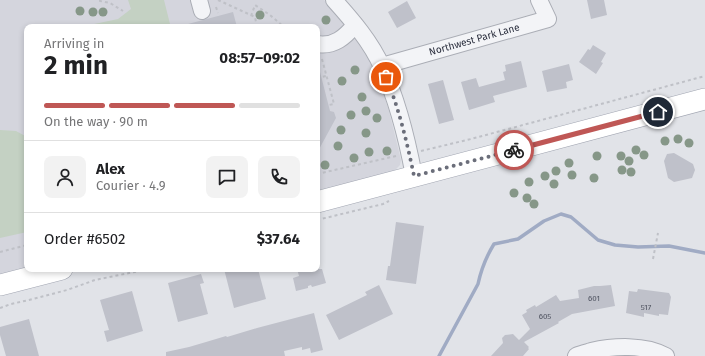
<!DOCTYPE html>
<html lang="en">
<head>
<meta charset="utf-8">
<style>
	body { margin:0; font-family:"Fira Sans",sans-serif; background:#f2f2f2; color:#202124; height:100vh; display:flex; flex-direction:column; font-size:15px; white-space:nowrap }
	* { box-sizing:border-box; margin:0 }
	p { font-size:13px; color:#757577 }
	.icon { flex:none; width:22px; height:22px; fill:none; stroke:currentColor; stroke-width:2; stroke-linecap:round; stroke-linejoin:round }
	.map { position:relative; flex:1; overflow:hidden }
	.panel { position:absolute; left:24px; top:24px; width:296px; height:248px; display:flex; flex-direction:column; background:#fff; border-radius:8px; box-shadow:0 2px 6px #0003 }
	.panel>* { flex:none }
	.pin { position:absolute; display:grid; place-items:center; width:34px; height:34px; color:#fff; margin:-17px; border:2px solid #fff; border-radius:50%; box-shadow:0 1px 4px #0007 }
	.courier { position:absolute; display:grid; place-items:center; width:40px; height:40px; margin:-20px; border:3px solid #bf5755; border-radius:50%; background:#fff; color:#222; box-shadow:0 1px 5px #0007 }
	.head em { font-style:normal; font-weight:700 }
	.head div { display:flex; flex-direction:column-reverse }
	.head { display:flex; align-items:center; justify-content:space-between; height:68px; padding:0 20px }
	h1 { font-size:26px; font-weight:700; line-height:30px }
	.bar { display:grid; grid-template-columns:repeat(4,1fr); gap:6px 4px; align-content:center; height:48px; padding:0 20px }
	.bar i { height:5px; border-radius:3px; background:#e0e0e0 }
	.bar .current { background:#bf5755 }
	.bar p { grid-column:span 4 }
	.line { display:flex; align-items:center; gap:10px; padding:0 20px; border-top:1px solid #e0e0e0 }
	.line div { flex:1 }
	.round { display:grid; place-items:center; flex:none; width:42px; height:42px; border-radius:8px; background:#f2f2f2 }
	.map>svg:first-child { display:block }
	.built { fill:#d4d5dd }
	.green { fill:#c4d1c3 }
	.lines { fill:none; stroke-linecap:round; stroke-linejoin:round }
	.stream { stroke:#a0abc4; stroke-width:3.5 }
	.building { fill:#bfc1ca }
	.minor-casing { stroke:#aaadb5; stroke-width:18 }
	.major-casing { stroke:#a2a6b2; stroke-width:22 }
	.path { stroke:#bfc1c7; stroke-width:2; stroke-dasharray:3 3; stroke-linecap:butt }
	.minor { stroke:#f3f4f7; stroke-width:16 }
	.major { stroke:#fff; stroke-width:21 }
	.tree { fill:#869788 }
	.done { stroke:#6b6e7a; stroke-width:4; stroke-dasharray:0 7.2 }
	.route { stroke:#bf5755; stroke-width:5 }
	.labels { text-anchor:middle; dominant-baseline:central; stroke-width:3; stroke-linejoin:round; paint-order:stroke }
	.number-label { font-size:8px; fill:#505461 }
	.street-label { font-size:10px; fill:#2b2f3e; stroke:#f0f2f6 }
</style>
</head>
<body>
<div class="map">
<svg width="705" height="356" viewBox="0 0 705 356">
	<rect width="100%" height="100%" fill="#e1e3e8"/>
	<path class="built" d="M0,0H324L335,11L356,39L369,59L383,92L389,111L401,160L400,165L393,172L317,194V27H27V269L0,278Z"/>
	<path class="green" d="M128,0H164L170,24L164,27H80L118,19L131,9Z
		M0,130L16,131L27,137V232L0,238Z"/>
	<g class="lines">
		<path class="stream" d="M439,356L478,284C481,270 486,257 494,244L518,239L544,221L561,214L571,217L598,240L615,245L638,247L669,246L705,253"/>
	</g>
	<path class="building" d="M587,0H604L607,15L591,19Z
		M407,1L416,18L397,28L388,12Z
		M233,12L237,27H188V24Z
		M593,45L606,53L601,62L603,63L596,74L579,62L586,52L588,49L590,50Z
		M521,61L527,87L493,96L495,102L469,110L461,82L476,78L479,87L505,80L503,72L506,71L505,65Z
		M569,64L573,80L566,82L567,88L547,92L542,71Z
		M320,72L330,111L334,112L336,118L317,153V73Z
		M443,80L454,120L439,124L428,84Z
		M674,153L693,164L695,170L692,178L674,182L668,178L664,161L667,154Z
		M396,222L424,226L416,284L386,280L388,266H390Z
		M224,269H258L266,299L234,308Z
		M297,269H322L326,283L312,287L311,285L308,286V288L296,291L293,278L299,276Z
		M201,274L204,283L200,284L208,314L178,322L168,283Z
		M379,285L393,314L339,340L326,315L367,295L365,292Z
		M611,285L615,306L572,314L558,322L559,323L524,342L529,347L528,348L529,349L523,356H491L503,343L502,338L505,335L513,334L519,340L530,329L522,315L527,312L526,310L535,305L536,307L556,295L560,301L579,298L578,290L594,286H600Z
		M638,289L669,293L671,297L668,315L659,314V316L644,313V317L626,313L629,291L637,292Z
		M132,291L143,331L107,342L104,331L109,330L100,300Z
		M314,313L323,350L311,353L310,348L302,350V347L284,351L285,356H166V352L189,347L206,342L226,336L227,337L257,328Z
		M29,319L39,356H6L0,335V327Z"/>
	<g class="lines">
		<defs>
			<g id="minor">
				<path d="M199,0L202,11"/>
				<path d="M334,0C352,20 371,42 382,67C398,101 407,139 414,176"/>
				<path d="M317,44C334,47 345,37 355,25"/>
				<path id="s1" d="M382,66L548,19L539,0"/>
				<path d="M576,356C580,354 586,353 591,351C613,346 645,344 666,356"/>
			</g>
			<path id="major" d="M317,202L705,99
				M0,285L62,269"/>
		</defs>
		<use href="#minor" class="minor-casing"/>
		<use href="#major" class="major-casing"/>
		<path class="path" d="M100,0V1L110,3L123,11
			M218,0L255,17L257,27
			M216,7L218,13
			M251,16L255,5L270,15L284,27
			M322,59L334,104L329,105
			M317,78L326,76
			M421,151L471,139L705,76
			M317,174L396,156
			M317,220L383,204L389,201
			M0,252L27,245
			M653,259L658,233
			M0,308L11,304L29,300L67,290L95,280L149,269"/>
		<use href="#minor" class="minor"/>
		<use href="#major" class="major"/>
	</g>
	<g class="tree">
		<circle cx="80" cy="11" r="4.5"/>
		<circle cx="93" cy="12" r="4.5"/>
		<circle cx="103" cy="12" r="4.5"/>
		<circle cx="260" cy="15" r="4.5"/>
		<circle cx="326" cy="20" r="4.5"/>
		<circle cx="355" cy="70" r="4.5"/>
		<circle cx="342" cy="81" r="4.5"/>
		<circle cx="362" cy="97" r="4.5"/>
		<circle cx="366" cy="111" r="4.5"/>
		<circle cx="351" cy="115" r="4.5"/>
		<circle cx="377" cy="118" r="4.5"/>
		<circle cx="341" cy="130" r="4.5"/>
		<circle cx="366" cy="133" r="4.5"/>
		<circle cx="678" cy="139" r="4.5"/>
		<circle cx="665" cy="141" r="4.5"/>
		<circle cx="689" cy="143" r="4.5"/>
		<circle cx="338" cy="146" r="4.5"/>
		<circle cx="636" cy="150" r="4.5"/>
		<circle cx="387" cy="151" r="4.5"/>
		<circle cx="369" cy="152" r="4.5"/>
		<circle cx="644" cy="155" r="4.5"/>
		<circle cx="597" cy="156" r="4.5"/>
		<circle cx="621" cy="156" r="4.5"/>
		<circle cx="354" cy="158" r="4.5"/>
		<circle cx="629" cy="161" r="4.5"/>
		<circle cx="569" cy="163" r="4.5"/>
		<circle cx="325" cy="165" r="4.5"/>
		<circle cx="622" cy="170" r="4.5"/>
		<circle cx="556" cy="171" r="4.5"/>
		<circle cx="631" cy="172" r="4.5"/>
		<circle cx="572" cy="175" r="4.5"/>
		<circle cx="545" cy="176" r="4.5"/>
		<circle cx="594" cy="178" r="4.5"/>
		<circle cx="529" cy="182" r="4.5"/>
		<circle cx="554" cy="184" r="4.5"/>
		<circle cx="514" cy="193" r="4.5"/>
		<circle cx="527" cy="198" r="4.5"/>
		<circle cx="534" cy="204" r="4.5"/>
	</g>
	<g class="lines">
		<path class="done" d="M386,77C399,109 407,142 414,176L514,150"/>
		<path class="route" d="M514,150L658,112"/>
	</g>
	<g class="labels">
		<g class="number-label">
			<text x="594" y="298">601</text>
			<text x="646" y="307">517</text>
			<text x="545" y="316">605</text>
		</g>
		<g class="street-label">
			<text stroke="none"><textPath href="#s1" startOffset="96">Northwest Park Lane</textPath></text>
		</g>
	</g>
</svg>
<div class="pin" style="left:386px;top:77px;background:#ea580c"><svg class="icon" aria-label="bag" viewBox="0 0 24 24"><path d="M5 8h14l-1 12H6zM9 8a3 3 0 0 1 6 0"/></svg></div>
<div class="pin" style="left:658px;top:112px;background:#1f2937"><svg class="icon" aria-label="home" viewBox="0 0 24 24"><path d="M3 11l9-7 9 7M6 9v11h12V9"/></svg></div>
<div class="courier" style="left:514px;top:150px"><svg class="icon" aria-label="bike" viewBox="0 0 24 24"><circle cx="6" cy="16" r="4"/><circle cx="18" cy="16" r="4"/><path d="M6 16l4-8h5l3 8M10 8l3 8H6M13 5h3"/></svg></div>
<section class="panel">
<div class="head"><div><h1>2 min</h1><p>Arriving in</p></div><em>08:57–09:02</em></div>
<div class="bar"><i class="current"></i><i class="current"></i><i class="current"></i><i></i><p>On the way · 90 m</p></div>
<div class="line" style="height:72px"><a class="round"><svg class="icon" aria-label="person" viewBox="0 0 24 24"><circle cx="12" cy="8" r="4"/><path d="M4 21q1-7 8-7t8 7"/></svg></a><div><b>Alex</b><p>Courier · 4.9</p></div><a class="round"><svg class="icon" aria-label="chat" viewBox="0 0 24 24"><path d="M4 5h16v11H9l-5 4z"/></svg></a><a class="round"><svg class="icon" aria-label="phone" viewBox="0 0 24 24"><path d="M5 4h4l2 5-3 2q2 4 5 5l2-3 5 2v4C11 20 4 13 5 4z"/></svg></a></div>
<div class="line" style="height:52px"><div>Order #6502</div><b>$37.64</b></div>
</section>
</div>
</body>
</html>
